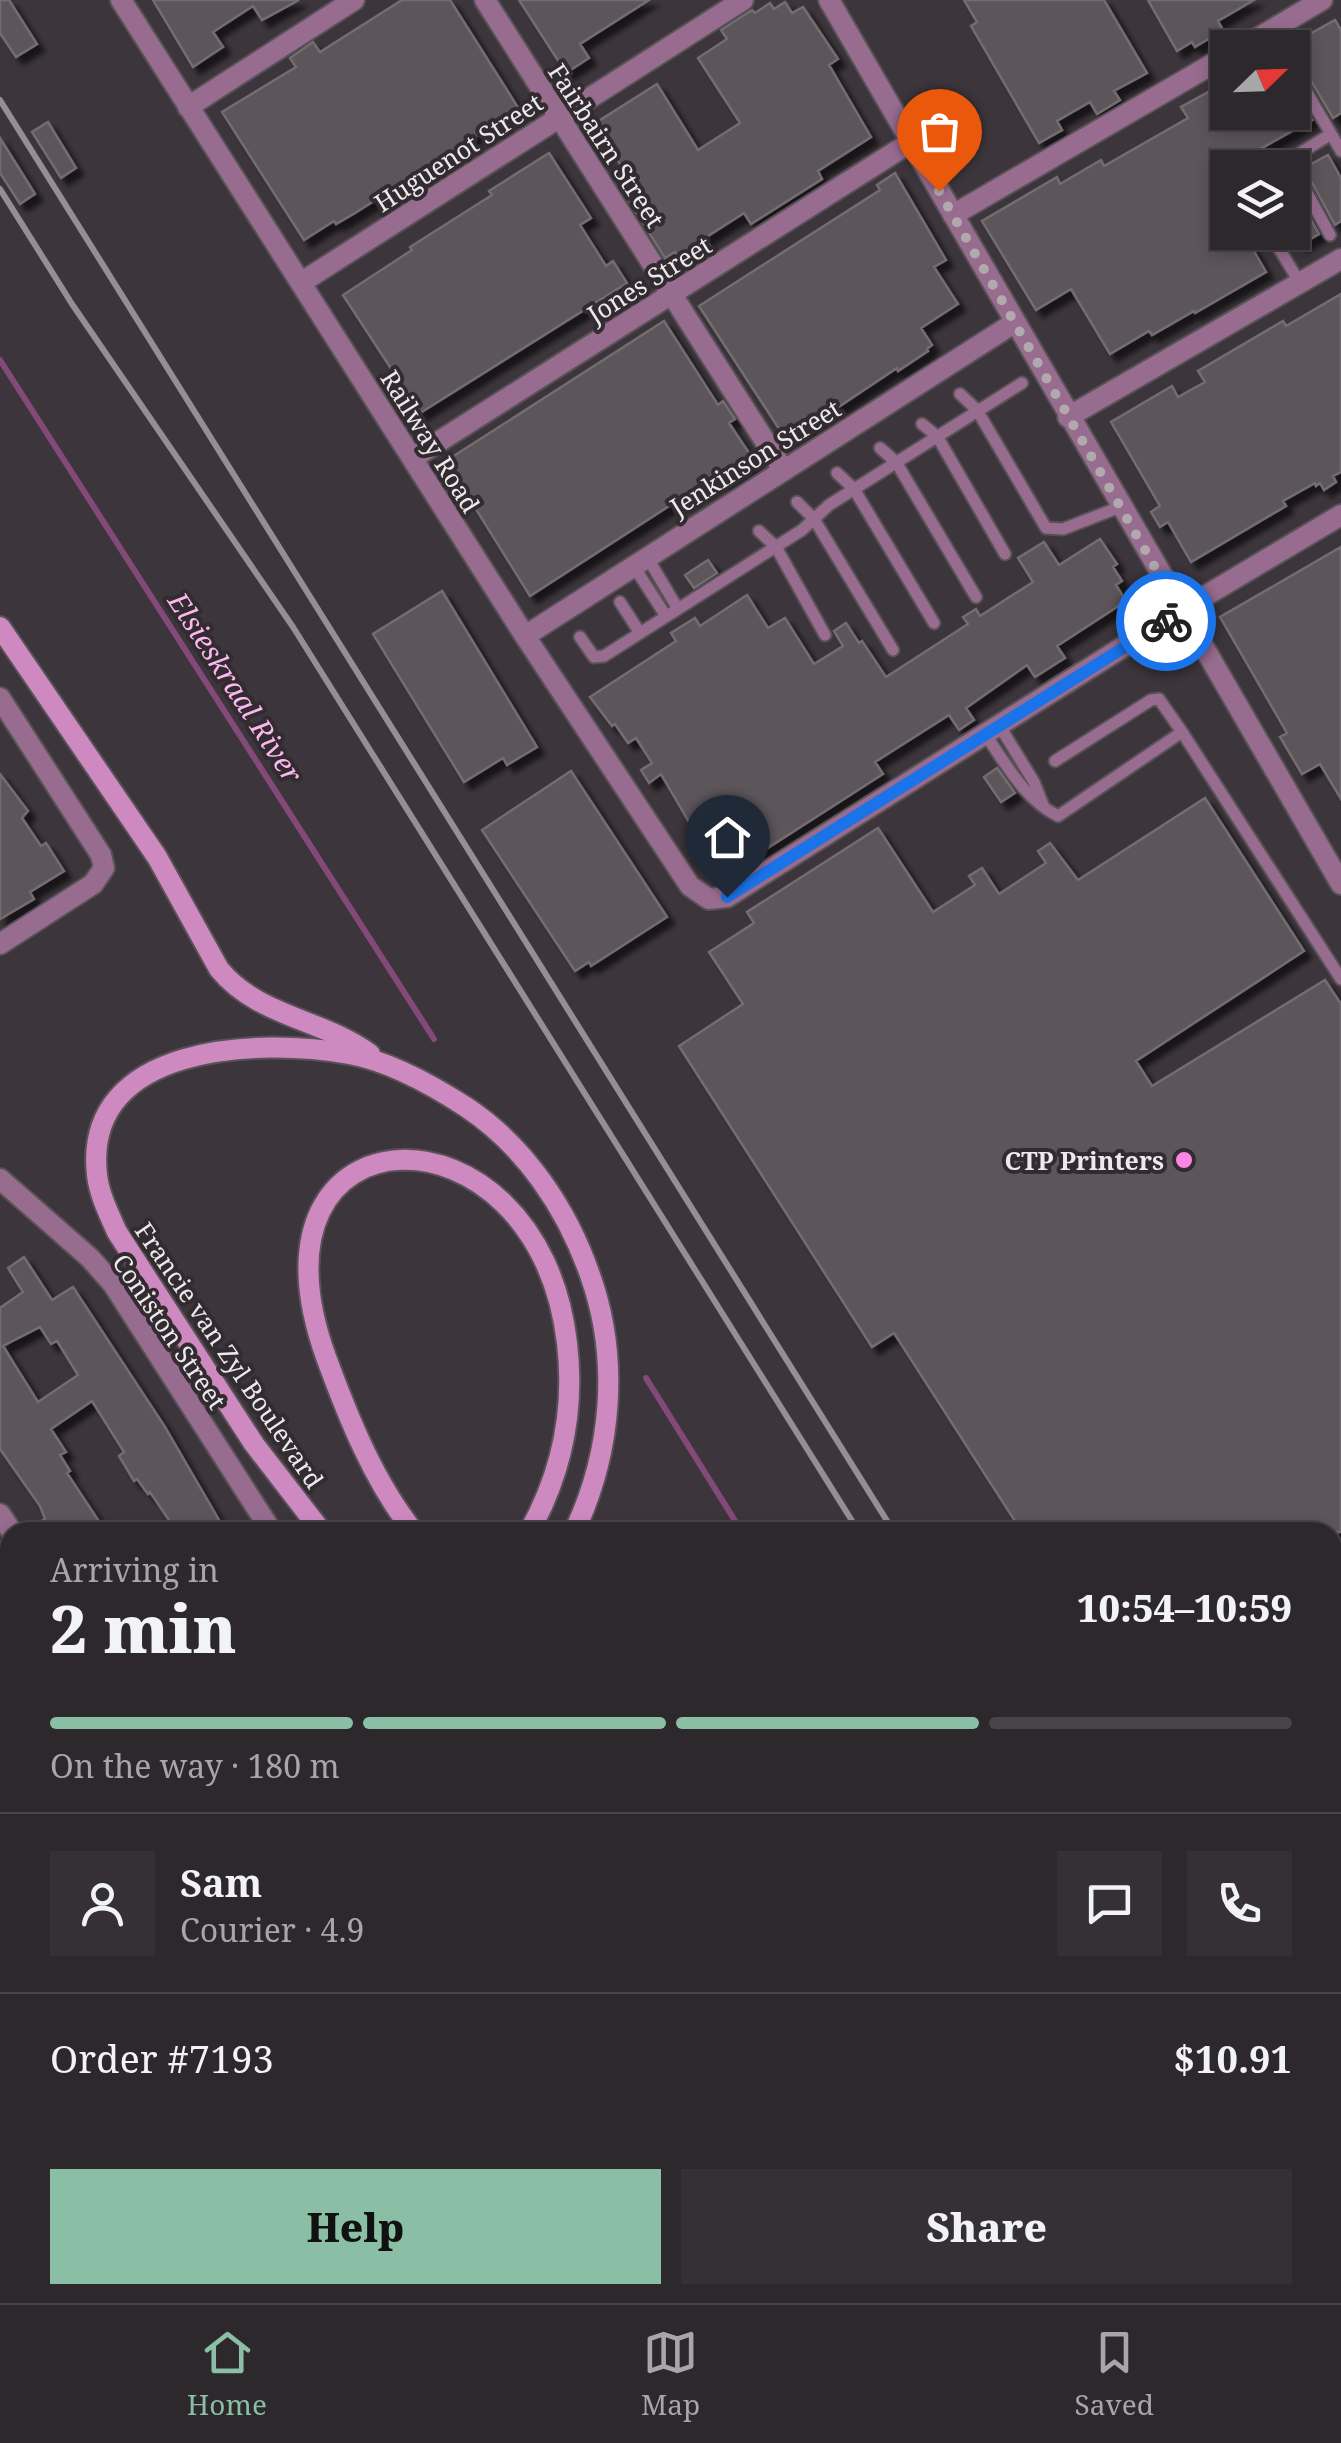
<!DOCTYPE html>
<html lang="en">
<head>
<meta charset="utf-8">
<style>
	body { margin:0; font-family:"Noto Serif",serif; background:#353034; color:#f1f3f6; height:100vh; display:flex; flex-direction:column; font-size:38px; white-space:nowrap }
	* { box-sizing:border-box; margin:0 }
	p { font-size:32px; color:#a7a6a9 }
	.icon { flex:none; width:55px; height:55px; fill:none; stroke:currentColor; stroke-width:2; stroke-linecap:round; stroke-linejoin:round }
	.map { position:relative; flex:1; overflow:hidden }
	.panel { position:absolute; left:0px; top:1522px; width:1342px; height:782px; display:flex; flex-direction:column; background:#2d282c; border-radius:30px 30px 0 0; box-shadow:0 5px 15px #0003,0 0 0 2px #484448 }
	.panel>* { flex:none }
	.needle { width:65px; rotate:67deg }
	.fabs { position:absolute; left:1210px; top:30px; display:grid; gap:20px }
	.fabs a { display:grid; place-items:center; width:100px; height:100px; border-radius:0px; background:#2d282c; box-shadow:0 5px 15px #0003,0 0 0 2px #484448; font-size:50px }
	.pin { position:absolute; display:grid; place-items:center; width:85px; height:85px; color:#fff; margin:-102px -42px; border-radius:50% 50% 50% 0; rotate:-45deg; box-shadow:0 0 10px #0007 }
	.pin .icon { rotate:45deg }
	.courier { position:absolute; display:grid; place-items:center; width:100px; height:100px; margin:-50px; border:8px solid #1a73e8; border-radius:50%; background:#fff; color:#222; box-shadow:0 2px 12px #0007 }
	.head em { font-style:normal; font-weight:800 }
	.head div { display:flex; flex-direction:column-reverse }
	.head { display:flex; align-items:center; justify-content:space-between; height:170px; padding:0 50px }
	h1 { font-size:65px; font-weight:800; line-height:75px }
	.bar { display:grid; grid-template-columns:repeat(4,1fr); gap:15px 10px; align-content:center; height:120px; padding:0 50px }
	.bar i { height:12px; border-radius:8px; background:#484448 }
	.bar .active { background:#8abfa5 }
	.bar p { grid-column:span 4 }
	.line { display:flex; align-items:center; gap:25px; padding:0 50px; border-top:2px solid #484448 }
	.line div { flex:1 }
	.round { display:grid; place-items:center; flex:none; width:105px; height:105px; border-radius:0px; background:#353034 }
	.action { display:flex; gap:20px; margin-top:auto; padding:20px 50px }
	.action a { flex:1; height:115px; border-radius:0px; background:#8abfa5; color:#111; font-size:40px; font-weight:800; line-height:115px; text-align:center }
	.action a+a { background:#353034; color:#f1f3f6 }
	.dock { display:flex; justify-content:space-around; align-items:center; height:140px; border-top:2px solid #484448; background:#2d282c; font-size:28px; color:#a7a6a9 }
	.dock a { display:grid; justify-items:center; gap:5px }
	.dock .active { color:#8abfa5 }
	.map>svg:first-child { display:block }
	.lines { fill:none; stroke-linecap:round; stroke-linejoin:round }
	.stream { stroke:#834979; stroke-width:6 }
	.building { fill:#5c555a; stroke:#736c71; stroke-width:2.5; fill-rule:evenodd; filter:url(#shadow) }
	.lane-casing { stroke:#585257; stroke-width:15 }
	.street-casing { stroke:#585257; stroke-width:24 }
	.secondary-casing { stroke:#585257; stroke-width:24 }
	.lane { stroke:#976c8f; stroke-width:11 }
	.street { stroke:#976c8f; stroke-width:20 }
	.secondary { stroke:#cd89c0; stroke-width:20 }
	.rail { stroke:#958f94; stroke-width:6 }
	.done { stroke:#b0aaaf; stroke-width:10; stroke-dasharray:0 18 }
	.route { stroke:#1a73e8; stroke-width:12 }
	.poi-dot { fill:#fa87e7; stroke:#322b30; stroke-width:4 }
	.labels { text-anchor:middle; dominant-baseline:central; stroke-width:8; stroke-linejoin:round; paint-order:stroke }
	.street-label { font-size:25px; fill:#eee9ed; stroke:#322b30 }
	.poi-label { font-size:25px; font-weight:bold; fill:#eee9ed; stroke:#322b30; text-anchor:end }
	.water-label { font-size:28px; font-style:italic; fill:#fcb7ef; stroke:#322b30 }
</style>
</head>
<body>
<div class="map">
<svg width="1341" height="2303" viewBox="0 0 1341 2303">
	<defs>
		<filter id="shadow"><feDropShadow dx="7" dy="7" stdDeviation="2.5" flood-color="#0009"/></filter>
	</defs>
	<rect width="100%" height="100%" fill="#3c353b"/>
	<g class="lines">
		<path class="stream" d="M0,360L434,1039
			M646,1378L742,1532
			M1213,2295L1218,2303"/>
	</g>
	<path class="building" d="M0,0H9L37,44L16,57L0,33Z
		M153,0H299L262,20L253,6L213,32L223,47L193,67Z
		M402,0H450L519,109L355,213L336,224L334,221L304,240L222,112L296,67L290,58L313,42L320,52Z
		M519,0H649L580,44L589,58L566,73Z
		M964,0H1104L1147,73L1114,91L1120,100L1097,114L1090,102L1057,121L1062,130L1039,143L971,26L977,22Z
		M1148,0H1254L1218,21L1223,30L1195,47L1192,42L1177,51Z
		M785,2L792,13L803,7L838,59L829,65L871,137L818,171L822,179L751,224L744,213L705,238L712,249L685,267L675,252L665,258L626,196L636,189L594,124L657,84L698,150L740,123L698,58L727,39L721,30L752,10L755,13L770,3L774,9Z
		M1335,20L1341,30V113L1333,118L1300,62L1292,58V44Z
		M1228,81V112H1292V86L1312,120L1210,177L1228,206V232H1243L1266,272L1195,313L1194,311L1152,335L1149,331L1110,354L1071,289L1036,310L982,221L1057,177L1060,184L1101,160L1104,166L1188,118L1181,107Z
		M48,122L76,168L61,178L32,132Z
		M0,138L35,194L20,204L0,173Z
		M549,153L591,218L580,225L606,266L613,261L627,283L420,413L343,295L412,250L410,247L492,195L489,191Z
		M1328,155L1341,178V221L1335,225L1304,168Z
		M895,173L946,260L934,267L958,304L921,328L932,345L927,349L928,351L898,371L897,368L792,438L790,435L785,438L699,306L880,190L877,185Z
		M1292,186L1319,234L1300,245L1292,233Z
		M1341,294V472L1333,476L1336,482L1324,490L1320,483L1316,486L1315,483L1283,501L1286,506L1191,562L1168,522L1160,527L1151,512L1160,506L1111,422L1172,386L1178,397L1205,382L1198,371L1283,321L1286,326Z
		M664,321L718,405L723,401L735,419L729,423L755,462L722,483L717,475L530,596L446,461Z
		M1100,539L1117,564L1113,567L1122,581L1116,585L1126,601L1057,646L1065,658L1035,677L1027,665L966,708L974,720L959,730L949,715L875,762L883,774L732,871L724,859L714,865L661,774L649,783L641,770L652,763L636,738L628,743L615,724L612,726L590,697L676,641L671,633L695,618L700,626L747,595L768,628L785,618L814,664L843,646L834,631L846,623L859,643L862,641L886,677L968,624L963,617L976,609L980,616L1033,582L1018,558L1044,542L1059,565Z
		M1341,547V799L1320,764L1302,774L1280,737L1287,733L1220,617Z
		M708,560L717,573L694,588L685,575Z
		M442,591L537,747L507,765L503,758L464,782L373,634Z
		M997,768L1015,793L1001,802L984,777Z
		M571,771L667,917L591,966L589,962L575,971L482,830Z
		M0,774L28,811L22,818L41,846L46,843L64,871L30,892L34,899L0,919Z
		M1205,798L1304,951L1136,1061L1152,1086L1325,980L1341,1004V1532H1285L1280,1524L1266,1532H1022L894,1333L872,1347L679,1046L743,1004L709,952L754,923L747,912L878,828L933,912L975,885L969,876L982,868L999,894L1046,863L1038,851L1050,843L1078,880Z
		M24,1257L52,1300L73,1287L165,1427L226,1532H177L150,1492L148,1494L137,1479L134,1481L119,1456L124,1452L92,1401L51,1429L66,1452L60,1455L70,1471L67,1473L106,1532H51L43,1520L45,1519L40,1506L0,1449V1308L23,1292L8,1268ZM40,1327L51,1344L57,1341L78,1375L38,1402L3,1346Z"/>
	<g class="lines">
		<defs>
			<path id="lane" d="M1271,30L1281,48
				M1292,67L1341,151
				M1289,160L1330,235
				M1276,168L1331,134
				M1269,232L1300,283
				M960,394L977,410L1046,528L1063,529L1120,507
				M922,424L937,436L1005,554
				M880,448L896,462L976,597
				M837,473L854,489L934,623
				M797,502L814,519L893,650
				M759,531L776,547L825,635
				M647,557L678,609
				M633,565L666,616
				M620,602L640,633
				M580,637L594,657L604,656L802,530L829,505L1022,383
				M999,725L1034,782L1043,805
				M985,734C1006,764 1025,800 1058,816L1182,732L1341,979
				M1055,761L1151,700L1159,699L1182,732
				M0,2097L10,2092
				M765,2295L802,2303"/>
			<path id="street" d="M121,0L525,636L690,886L709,899L727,897L1180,611L1341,515
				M485,0L782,468
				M829,0L1341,884
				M1241,48L1322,0
				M188,107L354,0
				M953,215L1228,55
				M302,282L743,0
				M1068,417L1341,259
				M413,458L911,142
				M525,636L1014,323
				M0,698L101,855L104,868L93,884L0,944
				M0,1179L90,1258L113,1284L272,1532
				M0,1514L12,1532
				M0,1875L10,1869
				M0,1950L10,1952
				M0,1983L10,1985
				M0,2063L10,2061
				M218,2295L223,2303
				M974,2295L979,2303
				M603,2303L615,2295"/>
			<path id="secondary" d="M0,627L157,857L219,969C258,1017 323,1019 370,1054
				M322,1532L254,1444L117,1232C109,1214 99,1194 97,1175C82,1043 261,1038 349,1054C389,1061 432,1085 466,1107C525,1146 567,1209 590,1275C620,1359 612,1452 574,1532
				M414,1532C374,1482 348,1417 326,1357C233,1100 538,1093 567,1343C575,1410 562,1473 529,1532
				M1332,1841H1341
				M1332,1881H1341
				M0,1930L10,1923
				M0,1971L10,1965"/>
		</defs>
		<use href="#lane" class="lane-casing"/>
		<use href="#street" class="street-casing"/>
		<use href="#secondary" class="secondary-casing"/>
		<use href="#lane" class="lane"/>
		<use href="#street" class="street"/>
		<use href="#secondary" class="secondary"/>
		<path class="rail" d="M0,100L894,1532
			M0,189L72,304L293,627L859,1532
			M1332,2256L1341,2270
			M1332,2291L1340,2303"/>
	</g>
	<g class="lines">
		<path class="done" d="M939,191L1180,611L1166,621"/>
		<path class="route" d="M727,897L1166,621"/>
	</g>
	<circle class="poi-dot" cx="1184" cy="1160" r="10"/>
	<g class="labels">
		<g class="street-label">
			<text transform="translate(607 145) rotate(57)">Fairbairn Street</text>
			<text transform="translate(458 152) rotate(-33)">Huguenot Street</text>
			<text transform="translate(649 279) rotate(-32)">Jones Street</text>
			<text transform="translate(431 441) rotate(58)">Railway Road</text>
			<text transform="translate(755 457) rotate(-32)">Jenkinson Street</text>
			<text transform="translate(170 1331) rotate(56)">Coniston Street</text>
			<text transform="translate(230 1355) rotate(56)">Francie van Zyl Boulevard</text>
		</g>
		<g class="poi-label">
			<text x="1164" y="1160">CTP Printers</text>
		</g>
		<g class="water-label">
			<text transform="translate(236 687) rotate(57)">Elsieskraal River</text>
		</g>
	</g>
</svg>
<div class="fabs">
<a><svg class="needle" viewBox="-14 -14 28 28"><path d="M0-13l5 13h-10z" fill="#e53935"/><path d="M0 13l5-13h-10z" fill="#a7a6a9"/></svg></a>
<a><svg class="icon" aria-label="layers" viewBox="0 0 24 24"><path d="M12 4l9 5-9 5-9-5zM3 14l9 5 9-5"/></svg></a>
</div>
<div class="pin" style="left:939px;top:191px;background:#ea580c"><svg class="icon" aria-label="bag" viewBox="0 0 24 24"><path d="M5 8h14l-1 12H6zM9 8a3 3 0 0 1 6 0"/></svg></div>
<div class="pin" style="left:727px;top:897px;background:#1f2937"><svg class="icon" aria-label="home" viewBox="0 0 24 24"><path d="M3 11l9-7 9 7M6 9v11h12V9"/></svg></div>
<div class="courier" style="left:1166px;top:621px"><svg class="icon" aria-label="bike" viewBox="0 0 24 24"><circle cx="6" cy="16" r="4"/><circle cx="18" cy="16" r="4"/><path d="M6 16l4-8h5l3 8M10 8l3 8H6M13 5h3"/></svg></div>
<section class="panel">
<div class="head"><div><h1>2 min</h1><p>Arriving in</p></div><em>10:54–10:59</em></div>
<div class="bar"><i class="active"></i><i class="active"></i><i class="active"></i><i></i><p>On the way · 180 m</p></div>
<div class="line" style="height:180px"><a class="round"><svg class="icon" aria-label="person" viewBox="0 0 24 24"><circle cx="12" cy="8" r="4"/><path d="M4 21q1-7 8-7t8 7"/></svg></a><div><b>Sam</b><p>Courier · 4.9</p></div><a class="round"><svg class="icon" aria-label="chat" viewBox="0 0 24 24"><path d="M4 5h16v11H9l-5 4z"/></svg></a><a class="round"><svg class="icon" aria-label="phone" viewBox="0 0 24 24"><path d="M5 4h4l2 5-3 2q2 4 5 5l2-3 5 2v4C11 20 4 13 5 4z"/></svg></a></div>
<div class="line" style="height:130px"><div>Order #7193</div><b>$10.91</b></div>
<div class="action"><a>Help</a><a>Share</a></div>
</section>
</div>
<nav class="dock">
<a class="active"><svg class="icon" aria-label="home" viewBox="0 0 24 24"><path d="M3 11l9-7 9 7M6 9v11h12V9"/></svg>Home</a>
<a><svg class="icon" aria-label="map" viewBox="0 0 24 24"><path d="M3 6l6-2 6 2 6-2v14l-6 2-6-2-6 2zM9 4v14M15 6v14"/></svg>Map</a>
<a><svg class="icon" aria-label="saved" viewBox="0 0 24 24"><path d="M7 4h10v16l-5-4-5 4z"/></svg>Saved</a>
</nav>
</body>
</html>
